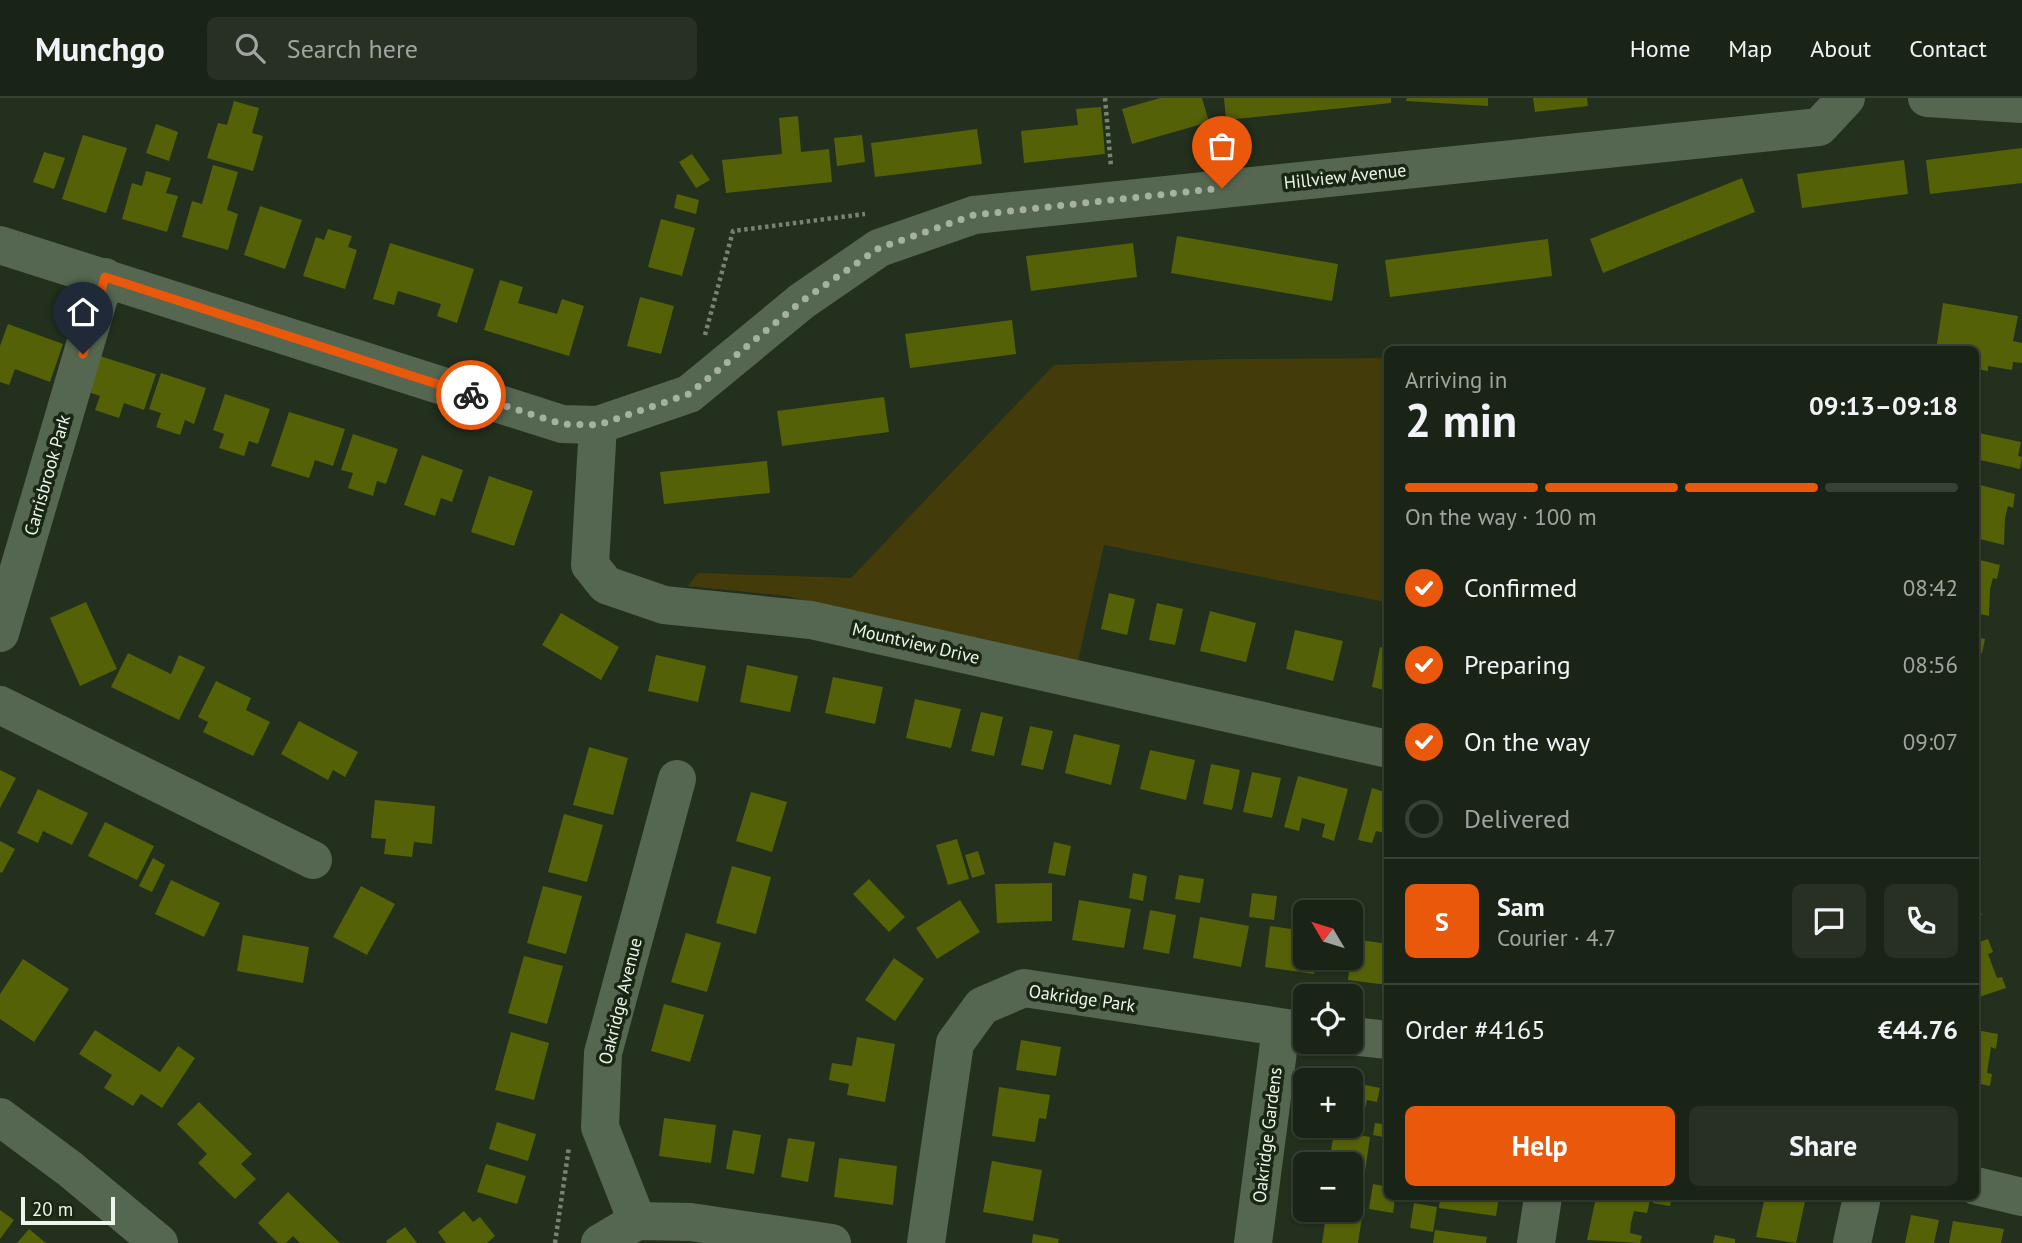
<!DOCTYPE html>
<html lang="en">
<head>
<meta charset="utf-8">
<style>
	body { margin:0; font-family:"PT Sans",sans-serif; background:#273023; color:#f1f3f6; height:100vh; display:flex; flex-direction:column; font-size:26px; white-space:nowrap }
	* { box-sizing:border-box; margin:0 }
	p { font-size:23px; color:#9fa4a1 }
	.icon { flex:none; width:38px; height:38px; fill:none; stroke:currentColor; stroke-width:2; stroke-linecap:round; stroke-linejoin:round }
	.map { position:relative; flex:1; overflow:hidden }
	.side { position:absolute; left:1384px; top:248px; width:595px; height:854px; display:flex; flex-direction:column; background:#1a2416; border-radius:10px; box-shadow:0 2px 5px #0004,0 0 0 2px #384135 }
	.side>* { flex:none }
	.needle { width:46px; rotate:308deg }
	.tools { position:absolute; left:1293px; top:802px; display:grid; gap:14px }
	.tools a { display:grid; place-items:center; width:70px; height:70px; border-radius:10px; background:#1a2416; box-shadow:0 2px 5px #0004,0 0 0 2px #384135; font-size:35px }
	.scale { position:absolute; left:21px; bottom:18px; width:94px; box-sizing:border-box; padding-left:7px; border:4px solid #edf6ea; border-top:0; font-size:19px; line-height:24px; white-space:nowrap; color:#edf6ea; -webkit-text-stroke:5px #182613; paint-order:stroke }
	.pin { position:absolute; display:grid; place-items:center; width:60px; height:60px; color:#fff; margin:-72px -30px; border-radius:50% 50% 50% 0; rotate:-45deg; box-shadow:0 0 7px #0007 }
	.pin .icon { rotate:45deg }
	.courier { position:absolute; display:grid; place-items:center; width:70px; height:70px; margin:-35px; border:5px solid #ea580c; border-radius:50%; background:#fff; color:#222; box-shadow:0 2px 9px #0007 }
	.head em { font-style:normal; font-weight:700 }
	.head div { display:flex; flex-direction:column-reverse }
	.head { display:flex; align-items:center; justify-content:space-between; height:119px; padding:0 21px }
	h1 { font-size:46px; font-weight:700; line-height:52px }
	.bar { display:grid; grid-template-columns:repeat(4,1fr); gap:10px 7px; align-content:center; height:84px; padding:0 21px }
	.bar i { height:9px; border-radius:5px; background:#384135 }
	.bar .selected { background:#ea580c }
	.bar p { grid-column:span 4 }
	.line { display:flex; align-items:center; gap:18px; padding:0 21px; border-top:2px solid #384135 }
	.line div { flex:1 }
	.round { display:grid; place-items:center; flex:none; width:74px; height:74px; border-radius:10px; background:#273023 }
	ol { padding:0 21px; list-style:none }
	li { display:flex; align-items:center; gap:21px; height:77px }
	li p { margin-inline-start:auto }
	li .icon { padding:7px; border-radius:50%; background:#ea580c; color:#fff; stroke-width:4 }
	li:last-child { color:#9fa4a1 }
	li i { width:38px; height:38px; border:4px solid #384135; border-radius:50% }
	.action { display:flex; gap:14px; margin-top:auto; padding:14px 21px }
	.action a { flex:1; height:80px; border-radius:10px; background:#ea580c; color:#fff; font-size:28px; font-weight:700; line-height:80px; text-align:center }
	.action a+a { background:#273023; color:#f1f3f6 }
	header { display:flex; align-items:center; gap:42px; box-sizing:border-box; height:98px; padding:0 35px; background:#1a2416; border-bottom:2px solid #384135 }
	header strong { font-size:33px }
	nav { display:flex; gap:38px; margin-inline-start:auto; font-size:24px }
	.search { width:490px; height:63px; background:#273023; display:flex; align-items:center; gap:18px; box-sizing:border-box; padding:0 24px; border-radius:10px; color:#9fa4a1; font-size:26px }
	.map>svg:first-child { display:block }
	.green { fill:#443b0b }
	.building { fill:#556107 }
	.lines { fill:none; stroke-linecap:round; stroke-linejoin:round }
	.path { stroke:#778373; stroke-width:4.5; stroke-dasharray:3.5 3.5; stroke-linecap:butt }
	.minor { stroke:#566751; stroke-width:38 }
	.done { stroke:#a6b1a2; stroke-width:7; stroke-dasharray:0 12.6 }
	.route { stroke:#ea580c; stroke-width:9 }
	.labels { text-anchor:middle; dominant-baseline:central; stroke-width:7; stroke-linejoin:round; paint-order:stroke }
	.street-label { font-size:18px; fill:#edf6ea; stroke:#182613 }
</style>
</head>
<body>
<header>
<strong>Munchgo</strong>
<div class="search"><svg class="icon" aria-label="search" viewBox="0 0 24 24"><circle cx="10" cy="10" r="6"/><path d="M15 15l6 6"/></svg>Search here</div>
<nav><a>Home</a><a>Map</a><a>About</a><a>Contact</a></nav>
</header>
<div class="map">
<svg width="2022" height="1145" viewBox="0 0 2022 1145">
	<rect width="100%" height="100%" fill="#22301d"/>
	<path class="green" d="M1388,260L1385,504L1104,447L1078,563L786,498L688,488L698,475L851,480L1054,267L1229,261Z"/>
	<path class="building" d="M1160,0H1202L1209,24L1132,46L1122,11Z
		M1224,0H1391V5L1226,22Z
		M1407,0H1488V8L1406,3Z
		M1533,0H1587L1588,8L1535,14Z
		M234,3L259,10L252,35L263,38L253,73L207,60L218,25L227,27Z
		M1101,9L1105,56L1024,65L1021,33L1078,27L1076,11Z
		M798,18L801,54L829,51L832,84L726,95L722,62L782,56L779,20Z
		M156,26L178,34L169,63L146,55Z
		M977,31L982,66L875,79L871,45Z
		M83,37L127,50L106,115L62,101Z
		M862,37L865,64L837,68L834,40Z
		M2022,50V85L1930,96L1926,62Z
		M44,54L65,60L54,91L33,84Z
		M692,56L710,82L696,90L679,64Z
		M1904,62L1908,96L1802,110L1797,76Z
		M213,67L238,74L227,112L238,116L228,152L182,139L192,103L202,106Z
		M146,73L171,80L166,95L178,98L167,134L122,121L132,85L142,88Z
		M1742,80L1755,114L1603,175L1590,141Z
		M677,96L699,102L696,116L674,110Z
		M260,108L302,122L285,171L244,157Z
		M661,121L695,130L682,178L648,169Z
		M328,131L352,138L348,149L357,152L345,191L303,178L316,139L324,142Z
		M1177,138L1338,166L1332,203L1171,175Z
		M1548,141L1552,178L1390,199L1385,162Z
		M390,145L474,171L457,225L437,218L441,206L398,193L394,207L373,201Z
		M1133,145L1137,179L1031,193L1026,158Z
		M500,182L523,189L518,205L557,216L562,201L584,208L569,258L484,232Z
		M640,199L674,208L661,256L627,248Z
		M1943,205L2018,218L2013,243L2022,245V265L2013,264L2012,272L1988,268V273L1976,271V252H1955L1937,246Z
		M1012,222L1016,256L910,270L905,236Z
		M8,226L63,246L50,284L15,271L9,287L0,284V248Z
		M100,258L156,276L144,312L124,305L119,320L95,312L100,298L88,294Z
		M161,275L206,290L194,326L185,322L180,337L156,329L161,315L149,311Z
		M225,296L270,311L258,346L249,343L244,358L219,350L224,336L213,332Z
		M884,299L889,334L782,348L777,313Z
		M289,314L345,331L333,368L315,362L309,380L271,368Z
		M1979,335L2021,344L2018,358L2022,359L2020,371L1976,361Z
		M353,336L398,351L386,386L377,383L373,398L348,390L353,375L341,372Z
		M422,357L463,372L452,404L441,400L435,418L404,407Z
		M767,363L770,395L664,406L660,374Z
		M489,378L533,393L514,448L471,434Z
		M1976,386L2015,396L2013,410L2008,408L2005,420L2004,447L1976,440Z
		M1976,461L2000,467L1997,481L1993,480L1990,491L1989,518L1976,515Z
		M1109,495L1135,501L1127,537L1101,531Z
		M86,504L117,571L80,588L50,520Z
		M1157,505L1183,511L1175,547L1149,542Z
		M1210,513L1256,525L1246,564L1200,553Z
		M561,515L619,549L601,582L542,547Z
		M1295,532L1343,543L1333,583L1286,571Z
		M1976,539L1985,541L1982,555L1976,554Z
		M1380,549L1388,551V593L1372,589Z
		M128,555L171,576L179,557L205,569L179,622L111,589Z
		M656,557L706,568L698,604L648,593Z
		M747,567L798,578L790,614L740,604Z
		M833,579L883,589L875,626L825,615Z
		M216,583L251,600L246,612L270,624L253,658L203,634L208,624L198,619Z
		M915,601L961,611L951,650L906,640Z
		M981,614L1003,619L994,658L971,653Z
		M299,623L358,654L345,679L333,672L328,682L281,656Z
		M1030,628L1053,633L1043,672L1021,667Z
		M1074,636L1120,647L1111,687L1065,675Z
		M589,649L628,660L613,717L573,707Z
		M1150,652L1195,662L1186,702L1140,691Z
		M1211,666L1240,672L1232,712L1203,706Z
		M0,672L16,680L0,710Z
		M1252,674L1281,680L1272,720L1243,714Z
		M1298,678L1348,691L1334,743L1322,739L1325,726L1302,720L1299,733L1284,729Z
		M1372,690L1388,695V736L1376,733L1372,745L1358,742Z
		M38,691L88,715L72,747L43,733L38,745L17,735Z
		M751,694L787,704L772,754L736,743Z
		M375,702L435,708L432,746L414,744L412,759L384,756L386,741L371,740Z
		M564,716L603,727L587,784L548,774Z
		M105,724L154,748L137,782L88,758Z
		M957,741L969,781L948,787L936,747Z
		M0,743L15,751L2,775L0,774Z
		M1054,744L1071,748L1065,778L1048,775Z
		M978,753L985,776L972,780L965,757Z
		M153,760L165,767L152,794L139,788Z
		M732,768L771,779L756,836L716,825Z
		M1133,775L1147,778L1143,803L1129,800Z
		M1179,777L1204,781L1200,805L1175,801Z
		M869,781L905,819L889,834L853,796Z
		M171,782L220,805L204,839L155,816Z
		M1052,785V823L997,825L995,786Z
		M361,788L395,806L367,857L333,839Z
		M543,788L582,798L566,856L527,845Z
		M1252,795L1277,798L1274,822L1249,819Z
		M960,802L980,834L937,861L916,830Z
		M1079,802L1131,811L1124,850L1072,842Z
		M1976,803L1982,817L1976,819Z
		M1329,806L1354,809L1353,814H1328Z
		M1150,812L1176,817L1169,856L1143,851Z
		M1200,819L1249,828L1241,869L1193,860Z
		M1270,828L1306,833V859H1316L1314,876L1265,869Z
		M686,835L721,845L707,894L671,884Z
		M243,837L309,849L303,885L237,873Z
		M1353,841L1388,846V887L1348,882Z
		M1988,841L1993,854L1988,856L1997,880L2002,879L2006,890L1976,900V845Z
		M524,858L563,868L547,926L508,915Z
		M894,860L924,881L895,923L865,902Z
		M23,861L69,891L34,944L0,921V896Z
		M664,906L704,917L690,964L651,953Z
		M95,932L160,974L178,948L195,960L162,1010L141,996L133,1008L104,990L112,977L79,956Z
		M1976,932L1998,936L1996,951L1991,949L1987,975L1992,976L1990,988L1976,985Z
		M511,934L549,945L534,1002L495,992Z
		M857,939L895,946L885,1004L847,997L849,986L829,982L832,965L852,968Z
		M1021,942L1061,949L1056,978L1016,972Z
		M1351,984L1380,990L1377,1004L1367,1002L1363,1018L1351,1016Z
		M999,989L1050,997L1046,1021L1039,1020L1035,1044L992,1038Z
		M199,1004L252,1056L241,1066L256,1081L235,1101L198,1065L207,1056L177,1026Z
		M664,1020L716,1027L711,1065L659,1058Z
		M497,1024L536,1036L528,1063L489,1051Z
		M1375,1025L1388,1027V1040L1373,1037Z
		M733,1032L761,1037L754,1076L726,1071Z
		M1334,1033L1370,1039L1363,1088L1351,1086V1066H1329Z
		M788,1040L815,1044L808,1084L781,1079Z
		M839,1060L897,1068L893,1107L834,1099Z
		M992,1063L1042,1072L1033,1123L983,1114Z
		M486,1066L526,1078L517,1106L477,1094Z
		M1373,1086L1388,1089V1099H1395L1393,1115L1369,1111Z
		M288,1094L340,1145H300L293,1138L286,1145H278L258,1125Z
		M1440,1099H1499L1496,1118L1439,1110Z
		M1596,1099L1650,1102L1647,1115L1634,1113L1631,1125L1630,1135L1642,1138L1640,1145L1587,1142Z
		M1654,1099H1672L1670,1108L1653,1105Z
		M1765,1099H1806L1796,1145L1756,1139Z
		M1414,1105L1437,1109L1433,1134L1410,1130Z
		M1327,1111L1363,1113L1358,1145H1322Z
		M0,1112L14,1122L0,1141Z
		M464,1113L473,1124L480,1119L495,1138L487,1145H446L438,1134Z
		M1911,1117L1939,1122L1934,1145H1905Z
		M1953,1123L2004,1131L2001,1145H1949Z
		M405,1129L417,1145H387L386,1143Z
		M29,1131L46,1145H17Z
		M1435,1132L1487,1139L1486,1145H1433Z
		M1033,1136L1059,1141L1058,1145H1032Z
		M1715,1137L1735,1141V1145H1713Z"/>
	<g class="lines">
		<path class="path" d="M1105,0L1111,69
			M705,237L733,133L865,116
			M555,1145L569,1049"/>
		<path class="minor" d="M1927,0L2022,6
			M0,147L562,326L598,327L689,296L802,203L879,150L974,117L1819,29L1846,0
			M598,327L590,467L606,487L664,507L811,522L1388,651
			M0,535L105,179
			M0,607L313,762
			M1351,938L1388,942
			M0,1019L70,1071L159,1145
			M1976,1088L2022,1099
			M637,1123L600,1029L603,955L677,681
			M600,1145L637,1123L691,1124L832,1145
			M926,1145L955,945L982,908L1024,890L1306,933
			M1253,1145L1281,930
			M1536,1145L1543,1099
			M1852,1145L1862,1099"/>
	</g>
	<g class="lines">
		<path class="done" d="M471,297L562,326L598,327L689,296L802,203L879,150L974,117L1222,90"/>
		<path class="route" d="M83,256L105,179L471,297"/>
	</g>
	<g class="labels">
		<g class="street-label">
			<text transform="translate(1345 78) rotate(-6)">Hillview Avenue</text>
			<text transform="translate(47 377) rotate(-74)">Carrisbrook Park</text>
			<text transform="translate(916 545) rotate(13)">Mountview Drive</text>
			<text transform="translate(1082 900) rotate(8)">Oakridge Park</text>
			<text transform="translate(620 903) rotate(-76)">Oakridge Avenue</text>
			<text transform="translate(1267 1037) rotate(-83)">Oakridge Gardens</text>
		</g>
	</g>
</svg>
<div class="tools">
<a><svg class="needle" viewBox="-14 -14 28 28"><path d="M0-13l5 13h-10z" fill="#e53935"/><path d="M0 13l5-13h-10z" fill="#9fa4a1"/></svg></a>
<a><svg class="icon" aria-label="locate" viewBox="0 0 24 24"><circle cx="12" cy="12" r="6"/><path d="M12 2v4M12 18v4M2 12h4M18 12h4"/></svg></a>
<a>+</a>
<a>−</a>
</div>
<div class="scale">20 m</div>
<div class="pin" style="left:1222px;top:90px;background:#ea580c"><svg class="icon" aria-label="bag" viewBox="0 0 24 24"><path d="M5 8h14l-1 12H6zM9 8a3 3 0 0 1 6 0"/></svg></div>
<div class="pin" style="left:83px;top:256px;background:#1f2937"><svg class="icon" aria-label="home" viewBox="0 0 24 24"><path d="M3 11l9-7 9 7M6 9v11h12V9"/></svg></div>
<div class="courier" style="left:471px;top:297px"><svg class="icon" aria-label="bike" viewBox="0 0 24 24"><circle cx="6" cy="16" r="4"/><circle cx="18" cy="16" r="4"/><path d="M6 16l4-8h5l3 8M10 8l3 8H6M13 5h3"/></svg></div>
<section class="side">
<div class="head"><div><h1>2 min</h1><p>Arriving in</p></div><em>09:13–09:18</em></div>
<div class="bar"><i class="selected"></i><i class="selected"></i><i class="selected"></i><i></i><p>On the way · 100 m</p></div>
<ol>
<li><svg class="icon" aria-label="check" viewBox="0 0 24 24"><path d="M5 12l5 5 9-10"/></svg>Confirmed<p>08:42</p></li>
<li><svg class="icon" aria-label="check" viewBox="0 0 24 24"><path d="M5 12l5 5 9-10"/></svg>Preparing<p>08:56</p></li>
<li><svg class="icon" aria-label="check" viewBox="0 0 24 24"><path d="M5 12l5 5 9-10"/></svg>On the way<p>09:07</p></li>
<li><i></i>Delivered</li>
</ol>
<div class="line" style="height:126px"><b class="round" style="background:#ea580c;color:#fff">S</b><div><b>Sam</b><p>Courier · 4.7</p></div><a class="round"><svg class="icon" aria-label="chat" viewBox="0 0 24 24"><path d="M4 5h16v11H9l-5 4z"/></svg></a><a class="round"><svg class="icon" aria-label="phone" viewBox="0 0 24 24"><path d="M5 4h4l2 5-3 2q2 4 5 5l2-3 5 2v4C11 20 4 13 5 4z"/></svg></a></div>
<div class="line" style="height:91px"><div>Order #4165</div><b>€44.76</b></div>
<div class="action"><a>Help</a><a>Share</a></div>
</section>
</div>
</body>
</html>
